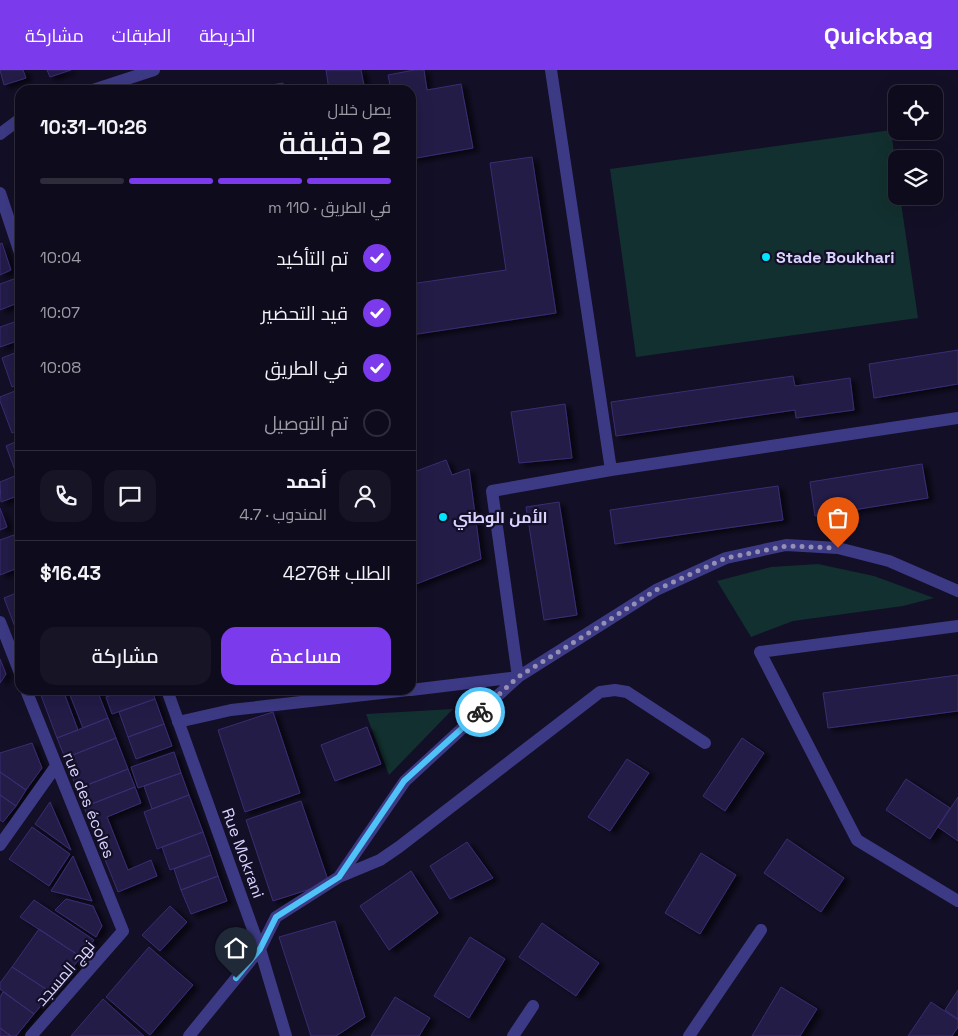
<!DOCTYPE html>
<html lang="ar">
<head>
<meta charset="utf-8">
<style>
	body { margin:0; font-family:"Space Grotesk",Cairo,sans-serif; background:#171425; color:#f1f3f6; direction:rtl; height:100vh; display:flex; flex-direction:column; font-size:19px; white-space:nowrap }
	* { box-sizing:border-box; margin:0 }
	p { font-size:16px; color:#9b9ba3 }
	.icon { flex:none; width:28px; height:28px; fill:none; stroke:currentColor; stroke-width:2; stroke-linecap:round; stroke-linejoin:round }
	.map { position:relative; flex:1; overflow:hidden; direction:ltr }
	.details { position:absolute; left:15px; top:15px; width:401px; height:610px; display:flex; flex-direction:column; background:#0e0b1c; border-radius:15px; box-shadow:0 5px 20px #0002,0 0 0 1px #2e2b3b; direction:rtl }
	.details>* { flex:none }
	.tools { position:absolute; left:888px; top:15px; display:grid; gap:10px }
	.tools a { display:grid; place-items:center; width:55px; height:55px; border-radius:10px; background:#0e0b1c; box-shadow:0 5px 20px #0002,0 0 0 1px #2e2b3b; font-size:25px }
	.pin { position:absolute; display:grid; place-items:center; width:42px; height:42px; color:#fff; margin:-51px -21px; border-radius:50% 50% 50% 0; rotate:-45deg; box-shadow:0 0 5px #0007 }
	.pin .icon { rotate:45deg }
	.courier { position:absolute; display:grid; place-items:center; width:50px; height:50px; margin:-25px; border:4px solid #4fc3f7; border-radius:50%; background:#fff; color:#222; box-shadow:0 1px 6px #0007 }
	.overview em { font-style:normal; font-weight:600 }
	.overview div { display:flex; flex-direction:column-reverse }
	.overview { display:flex; align-items:center; justify-content:space-between; height:85px; padding:0 25px }
	h1 { font-size:32px; font-weight:600; line-height:38px }
	.bar { display:grid; grid-template-columns:repeat(4,1fr); gap:8px 5px; align-content:center; height:60px; padding:0 25px }
	.bar i { height:6px; border-radius:4px; background:#2e2b3b }
	.bar .on { background:#7c3aed }
	.bar p { grid-column:span 4 }
	.line { display:flex; align-items:center; gap:12px; padding:0 25px; border-top:1px solid #2e2b3b }
	.line div { flex:1 }
	.round { display:grid; place-items:center; flex:none; width:52px; height:52px; border-radius:15px; background:#171425 }
	ol { padding:0 25px; list-style:none }
	li { display:flex; align-items:center; gap:15px; height:55px }
	li p { margin-inline-start:auto }
	li .icon { padding:5px; border-radius:50%; background:#7c3aed; color:#fff; stroke-width:4 }
	li:last-child { color:#9b9ba3 }
	li i { width:28px; height:28px; border:2px solid #2e2b3b; border-radius:50% }
	.primary-button { display:flex; gap:10px; margin-top:auto; padding:10px 25px }
	.primary-button a { flex:1; height:58px; border-radius:15px; background:#7c3aed; color:#fff; font-size:20px; font-weight:600; line-height:58px; text-align:center }
	.primary-button a+a { background:#171425; color:#f1f3f6 }
	header { display:flex; align-items:center; gap:30px; box-sizing:border-box; height:70px; padding:0 25px; background:#7c3aed; color:#fff }
	header strong { font-size:24px }
	nav { display:flex; gap:28px; margin-inline-start:auto; font-size:18px }
	.map>svg:first-child { display:block }
	.green { fill:#12302f }
	.building { fill:#241b47; stroke:#3b2d73; filter:url(#shadow) }
	.lines { fill:none; stroke-linecap:round; stroke-linejoin:round }
	.street { stroke:#3d3a85; stroke-width:12 }
	.done { stroke:#948fb3; stroke-width:5; stroke-dasharray:0 9 }
	.route { stroke:#4fc3f7; stroke-width:6 }
	.poi-dot { fill:#00e5ff; stroke:#130f26; stroke-width:2 }
	.labels { text-anchor:middle; dominant-baseline:central; stroke-width:4.5; stroke-linejoin:round; paint-order:stroke }
	.poi-label { font-size:16px; font-weight:bold; fill:#d9d4ff; stroke:#130f26; text-anchor:start }
	.street-label { font-size:16px; fill:#d9d4ff; stroke:#130f26 }
</style>
</head>
<body>
<header>
<strong>Quickbag</strong>
<nav><a>الخريطة</a><a>الطبقات</a><a>مشاركة</a></nav>
</header>
<div class="map">
<svg width="958" height="966" viewBox="0 0 958 966">
	<defs>
		<filter id="shadow"><feDropShadow dx="5.5" dy="3" stdDeviation="2.5" flood-color="#0009"/></filter>
	</defs>
	<rect width="100%" height="100%" fill="#130f26"/>
	<path class="green" d="M891,60L896,99V126H900L918,248L636,287L610,99Z
		M818,494L874,506L934,528L903,536L793,551L751,567L717,511L771,497Z
		M453,639L389,705L366,644Z"/>
	<path class="building" d="M0,0H23L26,8L4,15Z
		M47,0H71L50,7Z
		M326,0H361L365,20H329Z
		M414,0H424L427,20L461,14L473,78L411,89V20H391L388,5Z
		M283,13L285,20H242Z
		M532,87L556,243L411,265V214L506,200L490,93Z
		M2,173L11,200L0,205V174Z
		M14,209L20,225V232L0,240V214Z
		M20,250V270L0,277V257Z
		M958,280V314L874,328L869,294Z
		M20,281V314L12,317L2,288Z
		M793,306L795,316L850,308L854,340L796,348L795,340L616,366L611,332Z
		M20,319V360L12,363L0,331V327Z
		M565,334L572,388L519,393L511,342Z
		M20,370V402L16,403L6,376Z
		M446,390L452,405L469,399L481,489L411,516V403Z
		M922,394L928,428L815,446L810,412Z
		M20,404V425L1,432L0,412Z
		M778,416L783,450L615,474L610,440Z
		M559,432L577,545L544,550L526,437Z
		M0,438L7,457L0,460Z
		M14,465L20,480V497L0,505V470Z
		M19,522L20,524V570L4,528Z
		M0,589L6,604L0,613Z
		M958,605V641L828,658L823,623Z
		M39,620H63L78,660L57,668Z
		M68,620H97L108,648L83,658Z
		M126,620H152L155,629L112,644L106,627Z
		M155,629L164,654L128,667L119,642Z
		M273,642L300,723L245,742L218,660Z
		M108,648L116,668L65,688L57,668Z
		M164,654L172,676L136,689L128,667Z
		M367,657L381,694L335,711L321,675Z
		M116,668L128,699L77,719L65,688Z
		M742,668L764,683L725,741L703,726Z
		M32,673L42,698L26,720L0,702V683Z
		M174,682L181,703L138,718L131,697Z
		M627,689L649,703L610,761L588,747Z
		M128,699L135,717L84,737L77,719Z
		M0,702L26,720L16,736L0,725Z
		M181,703L189,725L152,739L144,716Z
		M906,709L950,738L930,769L886,740Z
		M135,717L141,733L107,747L128,800L151,790L157,806L118,822L84,737Z
		M0,725L16,736L3,752L0,750Z
		M189,725L203,762L157,779L144,742Z
		M958,727V771L938,757Z
		M301,731L329,813L273,831L246,750Z
		M50,732L71,780L35,754Z
		M32,757L70,784L49,816L9,789Z
		M203,762L211,785L170,800L162,777Z
		M787,769L844,808L821,842L764,803Z
		M467,772L493,808L450,829L430,796Z
		M701,783L736,805L700,864L665,843Z
		M211,785L218,806L181,820L174,799Z
		M73,786L92,831L51,821Z
		M411,801L438,843L389,880L360,836Z
		M218,806L227,831L191,844L181,820Z
		M66,829L93,836L102,856L96,867L55,840Z
		M34,830L94,870L81,887L20,847Z
		M170,836L187,852L160,881L142,865Z
		M335,851L365,947L336,966H311L279,867Z
		M542,853L599,893L576,926L519,887Z
		M39,859L81,887L52,923L12,897Z
		M470,867L505,889L469,948L434,926Z
		M149,877L193,915L150,965L106,927Z
		M12,897L52,923L34,944L0,919V913Z
		M781,917L817,939L800,966H752Z
		M958,920V949L945,940Z
		M3,922L34,944L16,966H11L0,958V927Z
		M395,927L430,948L419,966H371Z
		M103,929L144,966H71Z
		M931,932L958,950V957L952,966H908Z
		M0,958L11,966H0Z"/>
	<g class="lines">
		<path class="street" d="M551,0L611,400L958,348
			M93,20L154,0
			M0,64L20,49
			M0,123L20,183
			M0,552L20,603
			M958,556L760,582L857,770L958,831
			M26,620L123,861L31,966
			M167,620L260,879L286,966
			M411,620L518,607L656,520L726,488L786,475L838,478L889,491L958,521
			M178,652L231,640L408,620
			M0,775L56,696
			M339,807L380,790L399,777L600,622L615,620L627,622L705,673
			M189,966L260,879L276,847L339,807L405,711L518,607L492,421L611,400
			M513,966L533,936
			M689,966L761,860"/>
	</g>
	<g class="lines">
		<path class="done" d="M480,642L518,607L595,559L656,520L726,488L786,476L838,478"/>
		<path class="route" d="M236,908L260,879L276,847L339,807L404,711L480,642"/>
	</g>
	<g class="poi-dot">
		<circle cx="766" cy="187" r="5"/>
		<circle cx="443" cy="447" r="5"/>
	</g>
	<g class="labels">
		<g class="poi-label">
			<text x="776" y="187">Stade Boukhari</text>
			<text x="453" y="447">الأمن الوطني</text>
		</g>
		<g class="street-label">
			<text transform="translate(89 735) rotate(68)">rue des écoles</text>
			<text transform="translate(243 783) rotate(70)">Rue Mokrani</text>
			<text transform="translate(65 903) rotate(-49)">نهج المسجد</text>
		</g>
	</g>
</svg>
<div class="tools">
<a><svg class="icon" aria-label="locate" viewBox="0 0 24 24"><circle cx="12" cy="12" r="6"/><path d="M12 2v4M12 18v4M2 12h4M18 12h4"/></svg></a>
<a><svg class="icon" aria-label="layers" viewBox="0 0 24 24"><path d="M12 4l9 5-9 5-9-5zM3 14l9 5 9-5"/></svg></a>
</div>
<div class="pin" style="left:838px;top:478px;background:#ea580c"><svg class="icon" aria-label="bag" viewBox="0 0 24 24"><path d="M5 8h14l-1 12H6zM9 8a3 3 0 0 1 6 0"/></svg></div>
<div class="pin" style="left:236px;top:908px;background:#1f2937"><svg class="icon" aria-label="home" viewBox="0 0 24 24"><path d="M3 11l9-7 9 7M6 9v11h12V9"/></svg></div>
<div class="courier" style="left:480px;top:642px"><svg class="icon" aria-label="bike" viewBox="0 0 24 24"><circle cx="6" cy="16" r="4"/><circle cx="18" cy="16" r="4"/><path d="M6 16l4-8h5l3 8M10 8l3 8H6M13 5h3"/></svg></div>
<section class="details">
<div class="overview"><div><h1>2 دقيقة</h1><p>يصل خلال</p></div><em>10:26–10:31</em></div>
<div class="bar"><i class="on"></i><i class="on"></i><i class="on"></i><i></i><p>في الطريق · 110 m</p></div>
<ol>
<li><svg class="icon" aria-label="check" viewBox="0 0 24 24"><path d="M5 12l5 5 9-10"/></svg>تم التأكيد<p>10:04</p></li>
<li><svg class="icon" aria-label="check" viewBox="0 0 24 24"><path d="M5 12l5 5 9-10"/></svg>قيد التحضير<p>10:07</p></li>
<li><svg class="icon" aria-label="check" viewBox="0 0 24 24"><path d="M5 12l5 5 9-10"/></svg>في الطريق<p>10:08</p></li>
<li><i></i>تم التوصيل</li>
</ol>
<div class="line" style="height:90px"><a class="round"><svg class="icon" aria-label="person" viewBox="0 0 24 24"><circle cx="12" cy="8" r="4"/><path d="M4 21q1-7 8-7t8 7"/></svg></a><div><b>أحمد</b><p>المندوب · 4.7</p></div><a class="round"><svg class="icon" aria-label="chat" viewBox="0 0 24 24"><path d="M4 5h16v11H9l-5 4z"/></svg></a><a class="round"><svg class="icon" aria-label="phone" viewBox="0 0 24 24"><path d="M5 4h4l2 5-3 2q2 4 5 5l2-3 5 2v4C11 20 4 13 5 4z"/></svg></a></div>
<div class="line" style="height:65px"><div>الطلب #4276</div><b>$16.43</b></div>
<div class="primary-button"><a>مساعدة</a><a>مشاركة</a></div>
</section>
</div>
</body>
</html>
